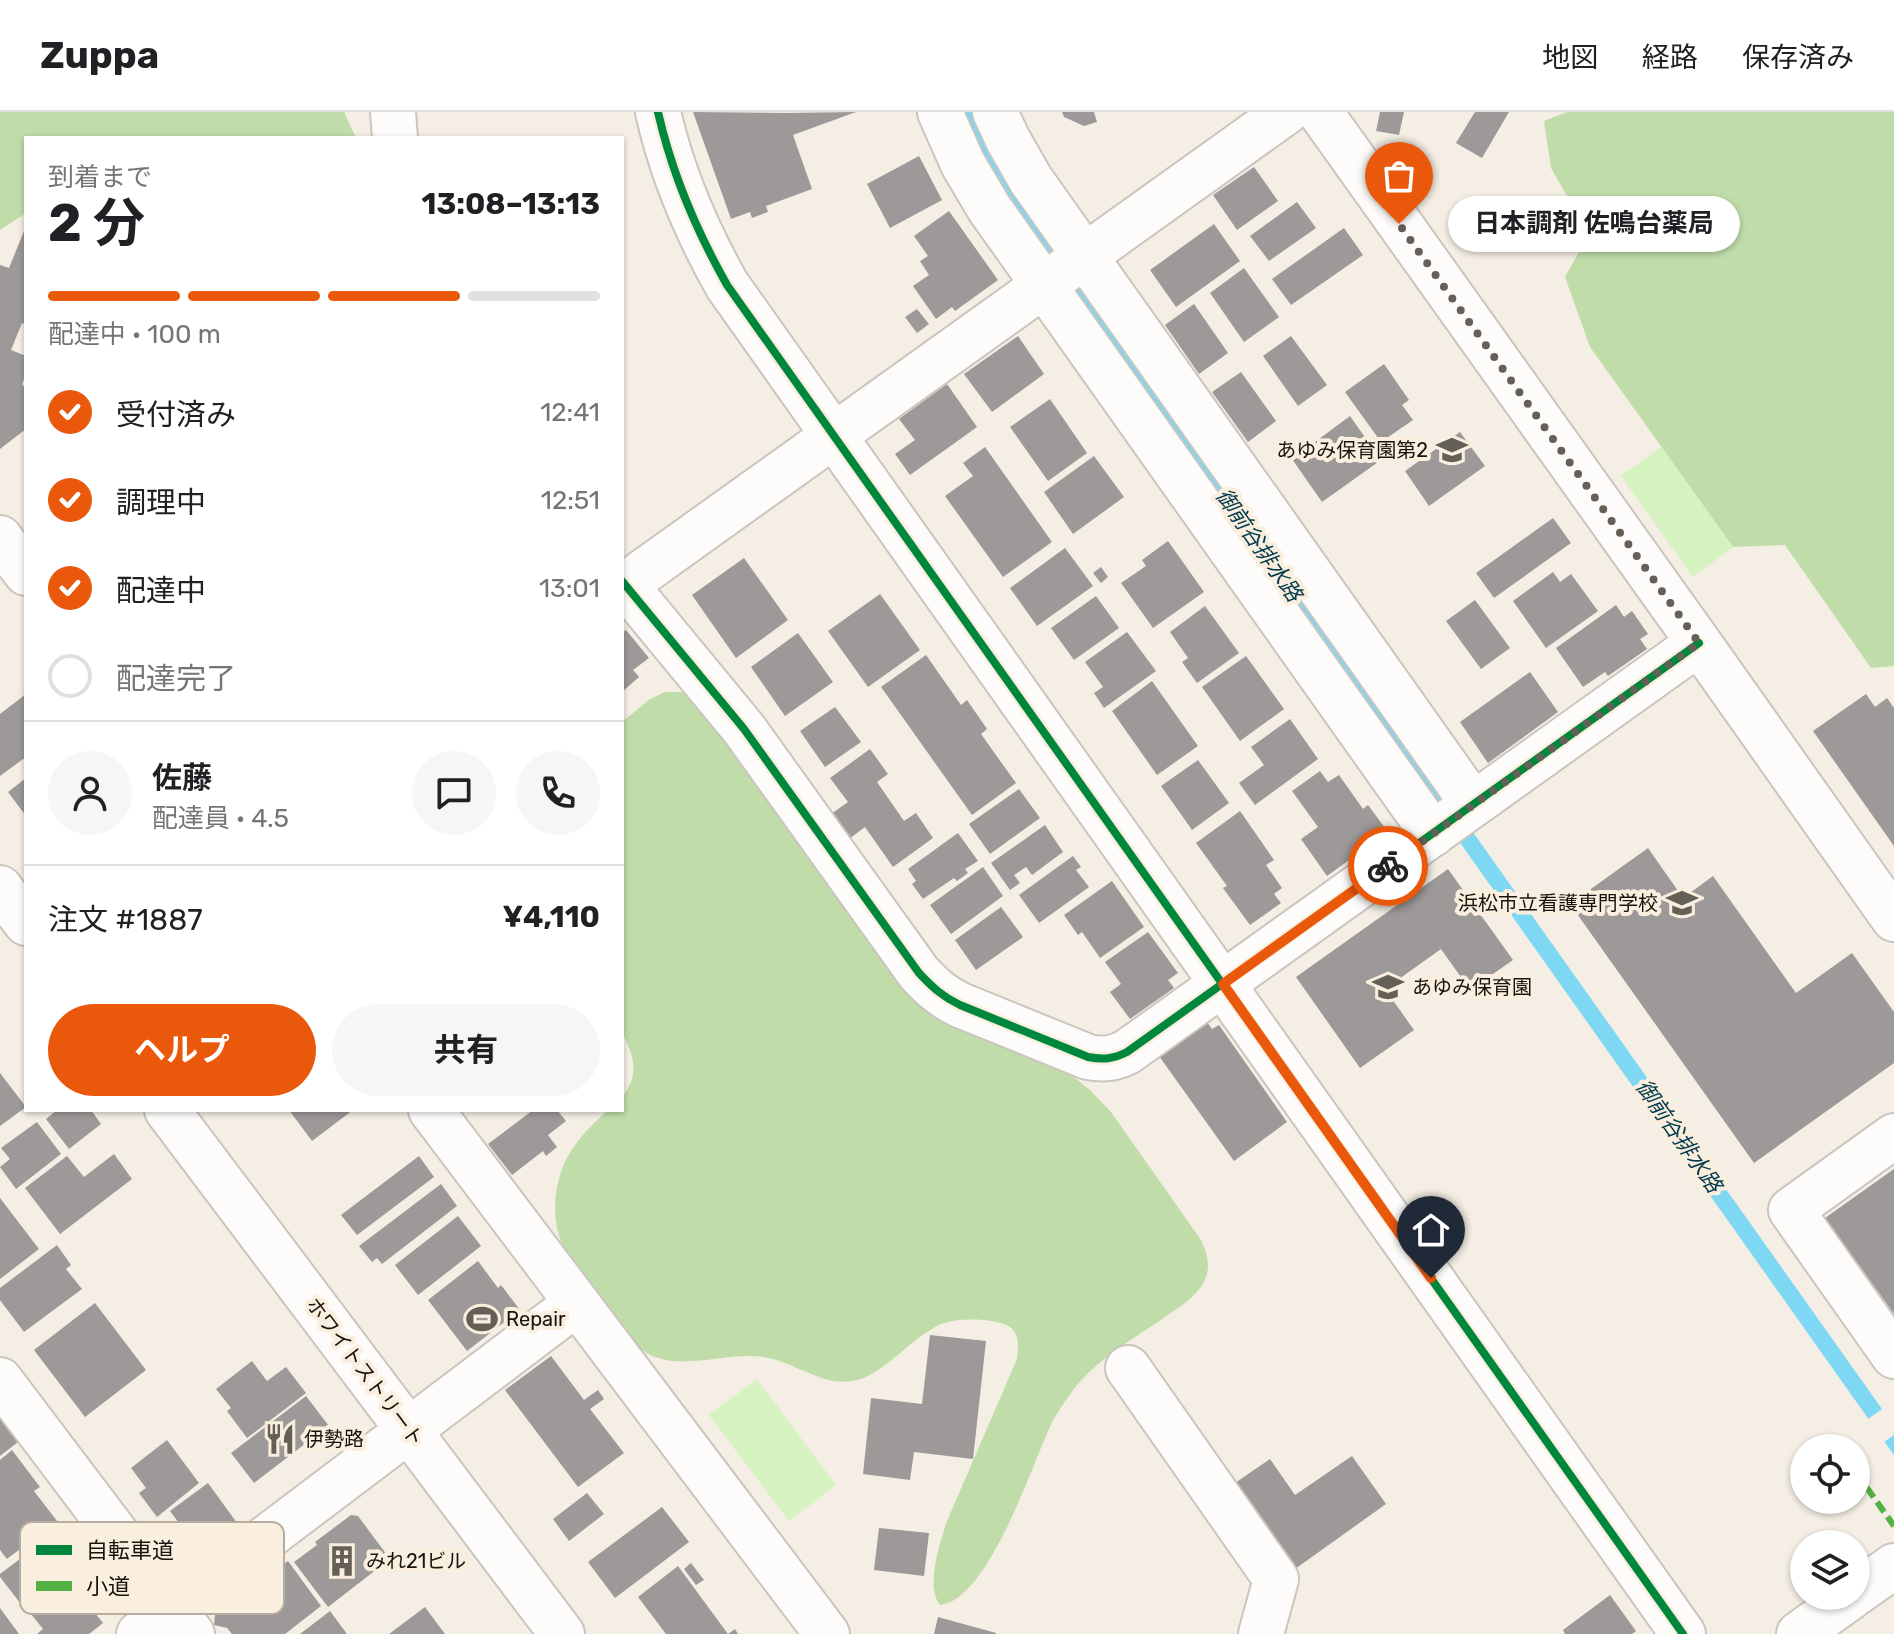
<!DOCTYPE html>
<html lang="ja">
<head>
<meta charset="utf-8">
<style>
	body { margin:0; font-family:Rubik,"Noto Sans JP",sans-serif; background:#f6f6f6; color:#202124; height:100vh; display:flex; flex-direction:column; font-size:30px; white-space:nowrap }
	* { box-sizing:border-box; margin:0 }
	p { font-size:26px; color:#757577 }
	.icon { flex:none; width:44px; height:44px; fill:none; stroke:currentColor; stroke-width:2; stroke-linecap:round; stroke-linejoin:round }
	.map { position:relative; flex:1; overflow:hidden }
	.details { position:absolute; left:24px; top:24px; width:600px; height:976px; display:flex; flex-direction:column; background:#fff; border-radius:0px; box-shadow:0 2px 6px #0004 }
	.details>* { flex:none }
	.buttons { position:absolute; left:1790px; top:1322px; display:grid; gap:16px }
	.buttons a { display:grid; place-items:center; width:80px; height:80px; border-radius:50%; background:#fff; box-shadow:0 2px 6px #0004; font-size:40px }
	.pin { position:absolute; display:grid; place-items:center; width:68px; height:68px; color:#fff; margin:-82px -34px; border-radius:50% 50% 50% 0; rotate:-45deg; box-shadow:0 0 8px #0007 }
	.pin .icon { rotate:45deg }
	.courier { position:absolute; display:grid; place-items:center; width:80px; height:80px; margin:-40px; border:6px solid #ea580c; border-radius:50%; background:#fff; color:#222; box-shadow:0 2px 10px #0007 }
	.bubble { position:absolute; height:56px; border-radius:28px; background:#fff; box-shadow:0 2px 6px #0004; font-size:26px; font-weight:700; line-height:56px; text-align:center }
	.head em { font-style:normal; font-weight:700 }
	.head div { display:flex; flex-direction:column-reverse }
	.head { display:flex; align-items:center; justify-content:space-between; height:136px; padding:0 24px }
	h1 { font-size:52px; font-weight:700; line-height:60px }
	.bar { display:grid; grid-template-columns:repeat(4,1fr); gap:12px 8px; align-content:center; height:96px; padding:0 24px }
	.bar i { height:10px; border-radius:6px; background:#e0e0e0 }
	.bar .on { background:#ea580c }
	.bar p { grid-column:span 4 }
	.line { display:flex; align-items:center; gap:20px; padding:0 24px; border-top:2px solid #e0e0e0 }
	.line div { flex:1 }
	.round { display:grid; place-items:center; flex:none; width:84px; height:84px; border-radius:42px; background:#f6f6f6 }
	ol { padding:0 24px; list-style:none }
	li { display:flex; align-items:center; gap:24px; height:88px }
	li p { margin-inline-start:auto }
	li .icon { padding:8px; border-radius:50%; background:#ea580c; color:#fff; stroke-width:4 }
	li:last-child { color:#757577 }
	li i { width:44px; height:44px; border:4px solid #e0e0e0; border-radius:50% }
	.cta { display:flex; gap:16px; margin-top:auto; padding:16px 24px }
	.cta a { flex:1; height:92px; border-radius:48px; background:#ea580c; color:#fff; font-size:32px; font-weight:700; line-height:92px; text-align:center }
	.cta a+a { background:#f6f6f6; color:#202124 }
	header { display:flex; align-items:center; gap:48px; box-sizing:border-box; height:112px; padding:0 40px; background:#fff; border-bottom:2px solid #e0e0e0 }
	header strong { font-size:38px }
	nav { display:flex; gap:44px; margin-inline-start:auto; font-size:28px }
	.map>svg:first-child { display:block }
	.green { fill:#d6f2c0 }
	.forest { fill:#c0dca9 }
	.water { fill:#7ed7f3 }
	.pier { fill:#f4eee4 }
	.building { fill:#9d9998 }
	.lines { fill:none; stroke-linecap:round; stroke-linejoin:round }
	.minor-casing { stroke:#cac5be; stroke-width:48 }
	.minor { stroke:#fdfcfb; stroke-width:44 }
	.quiet { stroke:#55b144; stroke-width:6; stroke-dasharray:12 6; stroke-linecap:butt }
	.cycleway-casing { stroke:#faefde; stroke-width:13 }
	.cycleway { stroke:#00873e; stroke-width:8 }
	.done { stroke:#646058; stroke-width:8; stroke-dasharray:0 14.4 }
	.route { stroke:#ea580c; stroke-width:10 }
	.labels { text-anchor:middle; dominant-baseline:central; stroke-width:8; stroke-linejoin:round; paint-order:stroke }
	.poi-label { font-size:20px; fill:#17130d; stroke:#faefde; text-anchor:start }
	.street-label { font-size:20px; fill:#17130d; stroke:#faefde }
	.water-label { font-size:22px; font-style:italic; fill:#003b4d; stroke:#faefde }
	.key { fill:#faefde; stroke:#b6ad9f; stroke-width:2 }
	.key-label { font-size:22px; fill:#17130d }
</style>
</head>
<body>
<header>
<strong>Zuppa</strong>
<nav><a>地図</a><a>経路</a><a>保存済み</a></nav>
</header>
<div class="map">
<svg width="1894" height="1522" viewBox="0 0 1894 1522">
	<rect width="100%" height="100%" fill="#f4eee4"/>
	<path class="green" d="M1661,335L1733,435L1693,465L1621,364Z
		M757,1267L836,1373L789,1409L709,1303Z"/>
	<path class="forest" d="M0,0H344L356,26H26V101L0,118Z
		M1567,0H1894V554L1871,556L1785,433L1733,435L1590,235L1565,165L1585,129L1580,107L1551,56L1544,9Z
		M665,580H681L695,589L728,629L904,873L1069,961L1091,979L1111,1000L1201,1128C1207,1141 1211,1153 1205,1168C1197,1185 1179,1195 1165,1205C1133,1227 1094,1249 1071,1281C1063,1292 1054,1305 1049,1317C1031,1357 987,1489 940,1493C925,1475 940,1430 947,1409L1017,1247C1018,1237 1020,1226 1013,1218C1003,1206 962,1206 948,1210C943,1211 936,1214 932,1217C911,1229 894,1249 873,1261C860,1269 848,1271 833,1269C809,1264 788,1249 764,1245C728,1240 689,1257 655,1245C633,1237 618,1210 605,1192C592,1175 576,1157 565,1138C550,1111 553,1071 568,1044C578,1026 593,1012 608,998H622C622,982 623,986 630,972C639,954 629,936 622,919V610L650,587Z"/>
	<path class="water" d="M958,0H976L1059,135L1045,145L1003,86Z
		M1084,172L1447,684L1434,694L1071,181Z
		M1470,716L1894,1314V1343L1456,725Z"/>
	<path class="pier" d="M1885,1295L1894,1307V1323L1881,1332L1865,1309Z"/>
	<path class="building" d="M693,0L786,1L856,0L793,23L812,77L766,94L768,100L752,106L750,100L731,107Z
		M1062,0H1094L1097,10L1084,14L1064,5Z
		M1380,0H1404L1399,23L1376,19Z
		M1475,0H1509L1482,46L1456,31Z
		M919,44L942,88L890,116L867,72Z
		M1254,55L1278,89L1237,118L1213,83Z
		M1297,90L1316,116L1269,149L1250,124Z
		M949,99L998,168L955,199L952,195L936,207L913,174L929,163L920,149L928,144L914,124Z
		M1214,112L1240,149L1176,195L1150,158Z
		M26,114V213L22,211L11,238L26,244V262L22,272L26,278V317L0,337V153L9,156Z
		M1344,116L1363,143L1291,193L1272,167Z
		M1244,156L1279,205L1244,230L1210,181Z
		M1194,192L1228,241L1199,262L1165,213Z
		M917,197L929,212L917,221L905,205Z
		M1018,224L1044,262L992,300L964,262Z
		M1291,224L1327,273L1298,294L1263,244Z
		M1384,252L1409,288L1402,293L1413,308L1381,330L1345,280Z
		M1241,260L1276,309L1248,330L1212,280Z
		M947,272L977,315L910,363L895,342L915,328L899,307Z
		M1050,287L1087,341L1048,369L1010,315Z
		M1350,304L1381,348L1322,390L1292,347Z
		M1460,320L1485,354L1429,394L1405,359Z
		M985,335L1052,430L1003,465L945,384L973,364L963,351Z
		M1094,344L1124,385L1073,422L1044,380Z
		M1553,406L1571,431L1494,486L1476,461Z
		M1168,429L1204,480L1153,516L1121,471L1146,454L1142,448Z
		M1065,436L1093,474L1037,514L1010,476Z
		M744,446L788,508L736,546L692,483Z
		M1101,455L1108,465L1101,471L1093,461Z
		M1553,460L1560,470L1571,462L1598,499L1546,536L1513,489Z
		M880,482L920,538L868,575L828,519Z
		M1096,484L1119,516L1074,548L1051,516Z
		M1475,488L1510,536L1481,557L1446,509Z
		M1616,493L1624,505L1632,499L1648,522L1640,527L1647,537L1608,564L1605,560L1583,575L1556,536Z
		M1205,494L1239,541L1197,571L1182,550L1188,546L1170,520Z
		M626,518L649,546L633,558L639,565L622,580V521Z
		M1127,520L1156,559L1104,596L1094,581L1103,575L1085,550Z
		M798,521L833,570L785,604L751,555Z
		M926,543L961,593L967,588L987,617L981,622L1016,671L972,703L881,575Z
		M1246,544L1284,597L1240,629L1202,575Z
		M1530,560L1558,600L1488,651L1460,610Z
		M1152,569L1198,634L1157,663L1112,599Z
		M26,582V645L0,664V602Z
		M1866,582L1875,595L1887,586L1894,596V734L1813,619Z
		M835,595L861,630L825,655L800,619Z
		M1290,607L1318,647L1255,693L1239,671L1264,653L1251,635Z
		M870,637L888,662L877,670L904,709L916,701L933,726L893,755L865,715L849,727L831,702L848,690L830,666Z
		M1198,648L1229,691L1192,718L1161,674Z
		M1320,659L1328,670L1339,663L1363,697L1368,693L1388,720L1327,764L1301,727L1318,715L1292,679Z
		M26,666V704L8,680Z
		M1019,677L1040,706L990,742L969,712Z
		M1240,699L1274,748L1266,753L1282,776L1274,782L1281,791L1250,813L1223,776L1227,774L1196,731Z
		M1045,713L1063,740L1032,763L1026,755L1014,763L1020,771L1010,778L991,751Z
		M958,721L978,749L965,757L968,761L957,769L954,766L923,787L912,772L916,769L908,757Z
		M1648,736L1683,786L1713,764L1796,881L1852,841L1894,900V951L1754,1051L1570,792Z
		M1073,744L1081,755L1076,758L1089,775L1039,811L1019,783Z
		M983,755L1003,784L951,822L930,793Z
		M1448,757L1513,848L1470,878L1441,837L1385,877L1414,918L1360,956L1296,865Z
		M1112,769L1144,815L1100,846L1082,820L1078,823L1064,803Z
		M1001,795L1023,825L976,858L955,828Z
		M1148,820L1178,861L1168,868L1174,876L1130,907L1110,880L1121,872L1105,850Z
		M1207,910L1212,917L1219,913L1287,1010L1234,1049L1159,944Z
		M0,961L26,995L0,1014Z
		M57,998H91L101,1012L69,1037L46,1007Z
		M289,998H353L312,1029Z
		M533,998H557L566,1009L548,1023L557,1035L546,1044L543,1039L512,1063L488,1032Z
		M37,1010L61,1042L16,1077L0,1055L10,1047L1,1036Z
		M114,1042L132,1067L60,1122L25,1076L67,1044L84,1065Z
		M419,1044L434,1065L357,1123L341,1103Z
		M1894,1057V1202L1825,1106Z
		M441,1072L457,1094L382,1152L377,1146L372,1150L359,1134Z
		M0,1086L39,1137L0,1167Z
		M458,1104L481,1134L418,1183L395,1153Z
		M57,1133L71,1153L66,1157L82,1177L24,1220L0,1188V1176Z
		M478,1149L498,1176L501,1173L520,1198L467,1239L428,1188Z
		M95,1191L146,1258L85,1305L34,1238Z
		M930,1223L986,1229L973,1347L914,1340L910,1368L863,1362L871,1286L922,1292Z
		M551,1244L584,1288L598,1278L604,1287L590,1297L624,1341L578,1375L505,1278Z
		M252,1249L267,1269L286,1255L306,1281L247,1326L227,1299L231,1296L216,1277Z
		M306,1284L335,1322L320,1333L314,1325L254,1371L231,1341Z
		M0,1306L18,1330L0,1344Z
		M167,1328L199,1371L157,1405L139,1381L146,1376L131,1356Z
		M12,1338L40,1375L34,1379L57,1409L7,1447L0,1438V1348Z
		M1352,1344L1386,1392L1295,1457L1235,1371L1270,1347L1295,1383Z
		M208,1371L237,1411L200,1439L170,1399Z
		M587,1381L604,1402L569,1429L553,1407Z
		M662,1395L689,1430L615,1486L588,1450Z
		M351,1403L358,1404L390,1447L328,1495L294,1450L317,1433L315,1430Z
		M879,1416L929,1421L924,1464L874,1458Z
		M57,1419L81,1452L24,1496L0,1465V1462Z
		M288,1449L321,1494L285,1522H232L227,1516L214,1513L216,1492L230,1494Z
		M691,1451L704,1468L696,1473L684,1457Z
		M85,1453L104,1479L88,1492L103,1511L89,1522H37L43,1517L27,1497Z
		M678,1454L728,1522L735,1517L738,1522H666L638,1485Z
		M1610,1483L1636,1519L1632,1522H1565L1563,1518Z
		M425,1495L445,1522H389Z
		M0,1496L19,1522H0Z
		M330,1499L347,1522H300Z
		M938,1505L996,1521V1522H934Z"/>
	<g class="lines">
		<defs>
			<path id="minor" d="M393,0L395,26
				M658,0C672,62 696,118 727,173L1683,1522
				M940,0L963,52L989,96L1433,722
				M995,0L1008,28L1031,68L1473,692
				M1320,0L1699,531L1894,807
				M0,426L26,461
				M622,469L744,617L919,861C932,875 943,885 960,893L1088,945C1103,948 1113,947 1127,940L1699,531
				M625,473L1286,0
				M0,776L26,811
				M167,998L562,1522
				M431,998L827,1522
				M1894,1024L1791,1098L1894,1244
				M1128,1256L1276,1467L1261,1522
				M0,1268L192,1522
				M1856,1481L1894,1454
				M139,1522L577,1191
				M1799,1522L1852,1484"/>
		</defs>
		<use href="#minor" class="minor-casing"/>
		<use href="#minor" class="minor"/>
		<path class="quiet" d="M1856,1365L1858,1363L1894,1414"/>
		<defs>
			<path id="cycleway" d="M658,0C672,62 696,118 727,173L1683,1522
				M622,469L744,617L919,861C932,875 943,885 960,893L1088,945C1103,948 1113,947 1127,940L1699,531"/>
		</defs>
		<use href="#cycleway" class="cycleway-casing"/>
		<use href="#cycleway" class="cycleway"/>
	</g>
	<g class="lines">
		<path class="done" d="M1388,754L1699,531L1399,112"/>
		<path class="route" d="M1388,754L1223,872L1431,1166"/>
	</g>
	<defs>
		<symbol id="school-bare" viewBox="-9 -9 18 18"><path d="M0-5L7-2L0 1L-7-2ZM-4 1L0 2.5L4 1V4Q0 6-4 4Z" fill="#646058" stroke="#faefde" stroke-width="2.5" paint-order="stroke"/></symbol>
		<symbol id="university-bare" viewBox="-9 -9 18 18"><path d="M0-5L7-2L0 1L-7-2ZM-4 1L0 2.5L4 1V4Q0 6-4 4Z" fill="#646058" stroke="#faefde" stroke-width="2.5" paint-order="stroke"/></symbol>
		<symbol id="stadium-bare" viewBox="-9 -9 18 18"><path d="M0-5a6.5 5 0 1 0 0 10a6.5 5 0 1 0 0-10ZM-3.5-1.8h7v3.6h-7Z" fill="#646058" stroke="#faefde" stroke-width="2.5" paint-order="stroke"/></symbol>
		<symbol id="restaurant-bare" viewBox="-9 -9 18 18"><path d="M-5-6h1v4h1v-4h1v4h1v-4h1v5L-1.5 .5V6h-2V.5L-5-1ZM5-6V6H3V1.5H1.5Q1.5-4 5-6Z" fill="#646058" stroke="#faefde" stroke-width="2.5" paint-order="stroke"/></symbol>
		<symbol id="building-bare" viewBox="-9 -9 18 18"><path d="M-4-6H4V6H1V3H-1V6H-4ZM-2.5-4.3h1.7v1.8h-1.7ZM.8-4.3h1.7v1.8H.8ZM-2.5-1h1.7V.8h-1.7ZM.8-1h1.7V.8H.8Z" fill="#646058" stroke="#faefde" stroke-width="2.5" paint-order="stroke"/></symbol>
	</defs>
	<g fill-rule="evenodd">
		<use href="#school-bare" x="1430" y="316" width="44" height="44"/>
		<use href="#university-bare" x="1660" y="769" width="44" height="44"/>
		<use href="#school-bare" x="1366" y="853" width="44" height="44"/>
		<use href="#stadium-bare" x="460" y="1185" width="44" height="44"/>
		<use href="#restaurant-bare" x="258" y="1305" width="44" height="44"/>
		<use href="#building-bare" x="320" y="1427" width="44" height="44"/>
	</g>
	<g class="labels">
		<g class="poi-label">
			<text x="1428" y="338" text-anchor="end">あゆみ保育園第2</text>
			<text x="1658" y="791" text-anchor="end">浜松市立看護専門学校</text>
			<text x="1412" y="875">あゆみ保育園</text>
			<text x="506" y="1207">Repair</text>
			<text x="304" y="1327">伊勢路</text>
			<text x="366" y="1449">みれ21ビル</text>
		</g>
		<g class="street-label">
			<text transform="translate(365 1260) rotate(53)">ホワイトストリート</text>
		</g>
		<g class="water-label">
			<text transform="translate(1259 433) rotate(55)">御前谷排水路</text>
			<text transform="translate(1679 1024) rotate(55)">御前谷排水路</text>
		</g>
	</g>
	<rect x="20" y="1410" width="264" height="92" rx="12" class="key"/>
	<rect x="36" y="1433" width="36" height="10" fill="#00873e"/>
	<rect x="36" y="1469" width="36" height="10" fill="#55b144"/>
	<g class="key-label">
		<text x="86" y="1446">自転車道</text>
		<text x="86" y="1482">小道</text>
	</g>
</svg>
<div class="buttons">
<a><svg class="icon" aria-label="locate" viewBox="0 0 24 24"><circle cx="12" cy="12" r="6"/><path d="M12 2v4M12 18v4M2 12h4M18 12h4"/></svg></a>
<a><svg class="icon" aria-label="layers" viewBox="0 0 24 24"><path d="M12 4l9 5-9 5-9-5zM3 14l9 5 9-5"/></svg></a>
</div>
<div class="pin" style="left:1399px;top:112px;background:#ea580c"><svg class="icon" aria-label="bag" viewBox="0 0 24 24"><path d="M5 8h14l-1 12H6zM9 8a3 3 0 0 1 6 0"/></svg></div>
<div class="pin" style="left:1431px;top:1166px;background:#1f2937"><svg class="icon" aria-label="home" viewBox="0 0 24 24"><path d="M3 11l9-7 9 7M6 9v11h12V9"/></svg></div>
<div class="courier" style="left:1388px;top:754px"><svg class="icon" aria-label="bike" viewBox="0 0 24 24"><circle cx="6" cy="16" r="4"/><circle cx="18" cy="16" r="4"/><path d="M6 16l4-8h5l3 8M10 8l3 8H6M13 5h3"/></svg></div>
<div class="bubble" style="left:1448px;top:84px;width:292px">日本調剤 佐鳴台薬局</div>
<section class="details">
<div class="head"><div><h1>2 分</h1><p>到着まで</p></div><em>13:08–13:13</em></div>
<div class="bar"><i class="on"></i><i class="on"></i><i class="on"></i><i></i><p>配達中 · 100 m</p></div>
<ol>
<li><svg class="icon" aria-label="check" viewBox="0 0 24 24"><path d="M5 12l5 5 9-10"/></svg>受付済み<p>12:41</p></li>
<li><svg class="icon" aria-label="check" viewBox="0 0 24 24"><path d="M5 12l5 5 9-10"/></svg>調理中<p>12:51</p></li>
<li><svg class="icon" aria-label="check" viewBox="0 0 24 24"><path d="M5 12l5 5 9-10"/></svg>配達中<p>13:01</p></li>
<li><i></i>配達完了</li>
</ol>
<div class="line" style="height:144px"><a class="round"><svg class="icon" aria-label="person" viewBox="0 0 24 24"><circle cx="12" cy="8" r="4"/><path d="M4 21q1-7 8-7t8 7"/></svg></a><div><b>佐藤</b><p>配達員 · 4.5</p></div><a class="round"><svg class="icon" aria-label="chat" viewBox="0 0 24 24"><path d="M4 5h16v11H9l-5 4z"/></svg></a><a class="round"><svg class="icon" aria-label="phone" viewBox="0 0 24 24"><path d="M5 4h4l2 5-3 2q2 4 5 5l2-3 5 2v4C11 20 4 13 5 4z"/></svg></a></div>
<div class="line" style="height:104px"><div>注文 #1887</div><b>¥4,110</b></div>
<div class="cta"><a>ヘルプ</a><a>共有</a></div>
</section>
</div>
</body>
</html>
